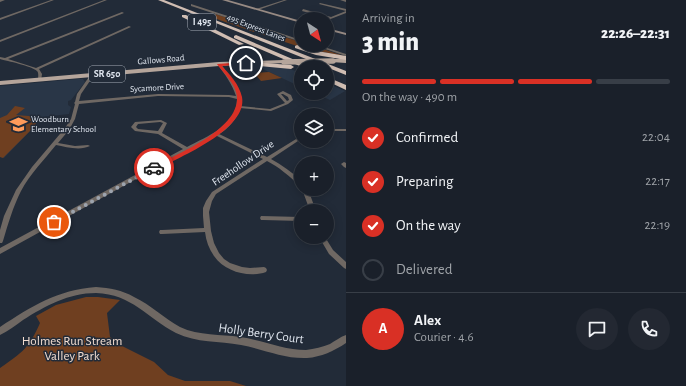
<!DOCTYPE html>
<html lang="en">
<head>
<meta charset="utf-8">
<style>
	body { margin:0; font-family:"Alegreya Sans",sans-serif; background:#232832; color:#f1f3f6; height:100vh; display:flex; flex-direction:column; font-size:15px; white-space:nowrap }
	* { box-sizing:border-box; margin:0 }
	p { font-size:13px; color:#9fa3a8 }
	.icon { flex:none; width:22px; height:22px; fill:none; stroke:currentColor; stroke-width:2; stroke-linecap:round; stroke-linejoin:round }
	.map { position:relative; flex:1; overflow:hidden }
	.side { display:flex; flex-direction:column; background:#1a202a; width:340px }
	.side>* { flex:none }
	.needle { width:26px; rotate:144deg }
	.fabs { position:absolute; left:294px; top:12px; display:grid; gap:8px }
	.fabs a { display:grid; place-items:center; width:40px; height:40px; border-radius:50%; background:#1a202a; box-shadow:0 2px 10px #0003,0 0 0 1px #383e47; font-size:20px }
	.pin { position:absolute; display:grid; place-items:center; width:34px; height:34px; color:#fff; margin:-17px; border:2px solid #fff; border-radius:50%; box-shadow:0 1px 4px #0007 }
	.courier { position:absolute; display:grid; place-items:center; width:40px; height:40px; margin:-20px; border:3px solid #d93025; border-radius:50%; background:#fff; color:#222; box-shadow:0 1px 5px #0007 }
	.overview em { font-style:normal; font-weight:800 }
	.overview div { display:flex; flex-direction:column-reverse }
	.overview { display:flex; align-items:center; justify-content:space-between; height:68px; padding:0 16px }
	h1 { font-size:26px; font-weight:800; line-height:30px }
	.bar { display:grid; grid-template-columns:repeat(4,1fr); gap:6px 4px; align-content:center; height:48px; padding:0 16px }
	.bar i { height:5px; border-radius:3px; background:#383e47 }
	.bar .on { background:#d93025 }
	.bar p { grid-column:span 4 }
	.line { display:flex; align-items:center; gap:10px; padding:0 16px; border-top:1px solid #383e47 }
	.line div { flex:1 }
	.round { display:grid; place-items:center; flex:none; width:42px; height:42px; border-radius:21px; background:#232832 }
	ol { padding:0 16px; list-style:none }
	li { display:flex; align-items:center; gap:12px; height:44px }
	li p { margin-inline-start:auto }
	li .icon { padding:4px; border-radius:50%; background:#d93025; color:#fff; stroke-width:4 }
	li:last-child { color:#9fa3a8 }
	li i { width:22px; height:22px; border:2px solid #383e47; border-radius:50% }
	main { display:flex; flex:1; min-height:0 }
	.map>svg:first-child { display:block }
	.built { fill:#293647 }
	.green { fill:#6f3f20 }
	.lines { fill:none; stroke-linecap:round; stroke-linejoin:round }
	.street { fill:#6f6863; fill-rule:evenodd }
	.secondary { fill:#978a83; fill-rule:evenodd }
	.primary { fill:#b5a59b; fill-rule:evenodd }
	.highway { fill:#d0bdb2; fill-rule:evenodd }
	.primary-bridge { stroke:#b5a59b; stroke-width:5.5 }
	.route { fill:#d93025 }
	.done { stroke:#9da4ae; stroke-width:4; stroke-dasharray:0 7.2 }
	.labels { text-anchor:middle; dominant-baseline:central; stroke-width:3; stroke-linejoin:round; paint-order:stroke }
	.far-street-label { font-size:9px; fill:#dfe5ee; stroke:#222b38 }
	.far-poi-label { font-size:9px; fill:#dfe5ee; stroke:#222b38; text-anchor:start }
	.shield { fill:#222b38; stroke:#a6adb7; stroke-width:1 }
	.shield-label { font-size:10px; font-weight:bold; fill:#dfe5ee }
	.street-label { font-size:11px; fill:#dfe5ee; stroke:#222b38 }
	.near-street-label { font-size:13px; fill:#dfe5ee; stroke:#222b38 }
	.near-park-label { font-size:13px; fill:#f3ded1; stroke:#222b38 }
</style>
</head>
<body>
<main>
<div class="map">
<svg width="346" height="386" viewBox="0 0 346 386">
	<rect width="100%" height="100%" fill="#222b38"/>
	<path class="built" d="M254,65H279L301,73V87Z
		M78,79H83L85,82L71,100L68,101V105L71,107L69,114L41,117L31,130L4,158L0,157V86Z
		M327,83L345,91L330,100L315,93H327Z"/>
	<path class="green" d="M215,14L260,28V30L254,32L208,16Z
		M264,31L301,42V45H311L344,56L303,48L258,33Z
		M269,72L282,78L261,81L254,73Z
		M15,106L25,108L16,115L41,117L31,130L3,158L0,157V118L7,115Z
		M86,297H98L120,300L107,313L110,337L116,343L154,362L168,375L185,381H230L246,386H0V368C23,352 29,348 40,323L36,316L56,305Z"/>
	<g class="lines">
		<path class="street" d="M0,0H5L0,2Z
			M51,0H54L0,20V18Z
			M104,0H107L0,42V40Z
			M284,0H287L258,10L256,9Z
			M340,0H346V2Z
			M320,3L346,9V11L319,4Z
			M191,4L301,40V42L191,6Z
			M303,9L331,17L346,11V13L328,20L327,19L328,18L302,11Z
			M122,12L124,13L8,59L36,68L129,26L131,27L39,69L42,74L41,81L38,80C38,77 39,73 37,71C32,66 7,61 0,59V57L5,58Z
			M313,45H318L346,54V56Z
			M218,63H220C225,70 230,76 234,83C237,88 239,94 242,98L241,99L240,106L270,109L285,103L277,94L283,91L291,95L293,100L288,104L271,111L240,108C237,119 228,129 219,134L267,157L301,136V139L271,159C282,165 292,172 301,181V186L299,185C289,176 279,167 267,161L216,194L212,201L209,212L211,231L214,243L219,253L224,259L230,263L242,267L250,268L264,267L266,268L267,270L266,272C249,278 225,272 214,256C209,249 206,241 205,232L162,234H160L159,232L160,230H162L204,228L203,216V208L206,201L212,192L263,159L215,135L190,149V151H187L0,254V248L183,149L158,134L135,131L131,127L135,122L161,120L167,123L162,133L187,147C207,136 237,126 237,99L229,97L158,96L79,104L75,119L69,130L58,143L75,146L88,145L90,146C80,151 66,147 56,145C44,160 30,174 21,191C13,207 8,224 3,241L2,243H0V230L4,216L16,190L32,167L65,128L71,119L75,104L74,103L75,102L77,94L91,74L94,75L81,94L79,101L158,94L229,95L236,96C232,84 225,74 217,64ZM281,94H283L288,97L289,100L287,101ZM160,122L163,123L158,131L138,129L136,127L138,124Z
			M327,129H346V131H327Z
			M344,162L346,163V168L344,167L341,164Z
			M302,189H308L316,211H310Z
			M261,216L301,217V221L263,220H261L260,218Z
			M319,237H325L333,250L346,262V269L344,268L329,254Z
			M96,287C110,288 122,290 134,297C151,305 164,318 180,327C199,336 221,334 240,337C262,340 284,350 306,350C314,349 323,347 330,344C335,341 340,337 346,335V343C334,351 321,357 307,358C284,359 263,349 241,345C219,341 197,343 176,333C147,318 132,294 96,293C69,293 45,306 23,320C16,325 8,331 0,335V327C32,306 57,290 96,287Z"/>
		<path class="secondary" d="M222,0H228L301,21V23Z
			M327,28L346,33V35L327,30Z"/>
		<path class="primary" d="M333,59H346V63L331,62L330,61Z
			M284,60L286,61V63L219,66L0,85V81L219,62Z"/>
		<path class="highway" d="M158,0H164L346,71V75Z
			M182,15H186L244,44L239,45L182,17Z
			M236,35L309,66L310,67H302L234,38V36Z
			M297,45L317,51L346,56V60L316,55L295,48V46Z
			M239,61L291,65L294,67L291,69L237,64V62Z
			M327,77L346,85V90L327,81Z"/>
		<path class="primary-bridge" d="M284,62L333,61"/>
	</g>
	<path class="route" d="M246,62L248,64L222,66C230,75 239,84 242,97C248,129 180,157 157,169H152V167C177,154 238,130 237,98C237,85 224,74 217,64Z"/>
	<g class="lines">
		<path class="done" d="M54,222L154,168"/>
	</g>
	<defs>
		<symbol id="school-bare" viewBox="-9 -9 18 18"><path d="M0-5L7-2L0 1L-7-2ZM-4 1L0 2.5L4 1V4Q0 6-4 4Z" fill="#ff9b5a" stroke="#222b38" stroke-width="2.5" paint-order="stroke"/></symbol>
	</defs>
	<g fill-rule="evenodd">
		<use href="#school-bare" x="6" y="112" width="25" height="25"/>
	</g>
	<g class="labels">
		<g class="far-street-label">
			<text transform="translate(256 28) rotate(21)">495 Express Lanes</text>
			<text transform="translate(161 60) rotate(-5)">Gallows Road</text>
			<text transform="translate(157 88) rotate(-3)">Sycamore Drive</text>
		</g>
		<g class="far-poi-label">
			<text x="31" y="119">Woodburn<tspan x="31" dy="10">Elementary School</tspan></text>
		</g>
		<g class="shield">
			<rect x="188" y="14" width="28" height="16" rx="3"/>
			<rect x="89" y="66" width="36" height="16" rx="3"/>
		</g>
		<g class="shield-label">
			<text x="202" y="22">I 495</text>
			<text x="107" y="74">SR 650</text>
		</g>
		<g class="street-label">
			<text transform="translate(243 163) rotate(-34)">Freehollow Drive</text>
		</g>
		<g class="near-street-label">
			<text transform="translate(261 334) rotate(8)">Holly Berry Court</text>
		</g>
		<g class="near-park-label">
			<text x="72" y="341">Holmes Run Stream<tspan x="72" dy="15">Valley Park</tspan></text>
		</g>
	</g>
</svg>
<div class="fabs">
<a><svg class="needle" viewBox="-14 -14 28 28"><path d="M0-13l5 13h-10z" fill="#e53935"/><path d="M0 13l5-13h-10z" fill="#9fa3a8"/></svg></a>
<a><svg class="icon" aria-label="locate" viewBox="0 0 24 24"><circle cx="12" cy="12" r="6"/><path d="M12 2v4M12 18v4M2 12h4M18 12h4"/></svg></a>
<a><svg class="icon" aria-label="layers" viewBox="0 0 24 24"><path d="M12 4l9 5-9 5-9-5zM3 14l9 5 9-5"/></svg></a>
<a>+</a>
<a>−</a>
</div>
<div class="pin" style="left:54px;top:222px;background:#ea580c"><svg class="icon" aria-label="bag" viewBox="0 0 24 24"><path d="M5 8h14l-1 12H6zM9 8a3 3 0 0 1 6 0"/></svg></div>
<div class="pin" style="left:246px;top:63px;background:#1f2937"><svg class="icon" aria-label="home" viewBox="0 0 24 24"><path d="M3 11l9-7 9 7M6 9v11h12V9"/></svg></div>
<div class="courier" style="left:154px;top:168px"><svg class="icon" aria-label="car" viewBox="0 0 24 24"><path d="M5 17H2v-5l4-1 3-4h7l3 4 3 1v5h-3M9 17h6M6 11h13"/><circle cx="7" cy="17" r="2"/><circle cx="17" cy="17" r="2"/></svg></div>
</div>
<section class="side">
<div class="overview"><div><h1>3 min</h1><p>Arriving in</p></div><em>22:26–22:31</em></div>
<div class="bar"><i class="on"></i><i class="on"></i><i class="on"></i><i></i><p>On the way · 490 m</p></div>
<ol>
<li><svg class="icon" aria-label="check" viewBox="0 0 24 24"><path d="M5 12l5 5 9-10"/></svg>Confirmed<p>22:04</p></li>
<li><svg class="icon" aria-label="check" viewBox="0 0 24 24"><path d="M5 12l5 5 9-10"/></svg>Preparing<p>22:17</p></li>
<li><svg class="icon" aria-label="check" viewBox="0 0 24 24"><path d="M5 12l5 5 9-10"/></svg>On the way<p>22:19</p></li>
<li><i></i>Delivered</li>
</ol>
<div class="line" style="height:72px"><b class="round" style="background:#d93025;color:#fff">A</b><div><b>Alex</b><p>Courier · 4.6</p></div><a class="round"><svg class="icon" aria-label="chat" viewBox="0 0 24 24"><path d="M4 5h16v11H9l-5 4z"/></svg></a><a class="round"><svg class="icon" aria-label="phone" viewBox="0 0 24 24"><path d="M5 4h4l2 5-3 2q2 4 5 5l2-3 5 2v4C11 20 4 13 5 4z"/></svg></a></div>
</section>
</main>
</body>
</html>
